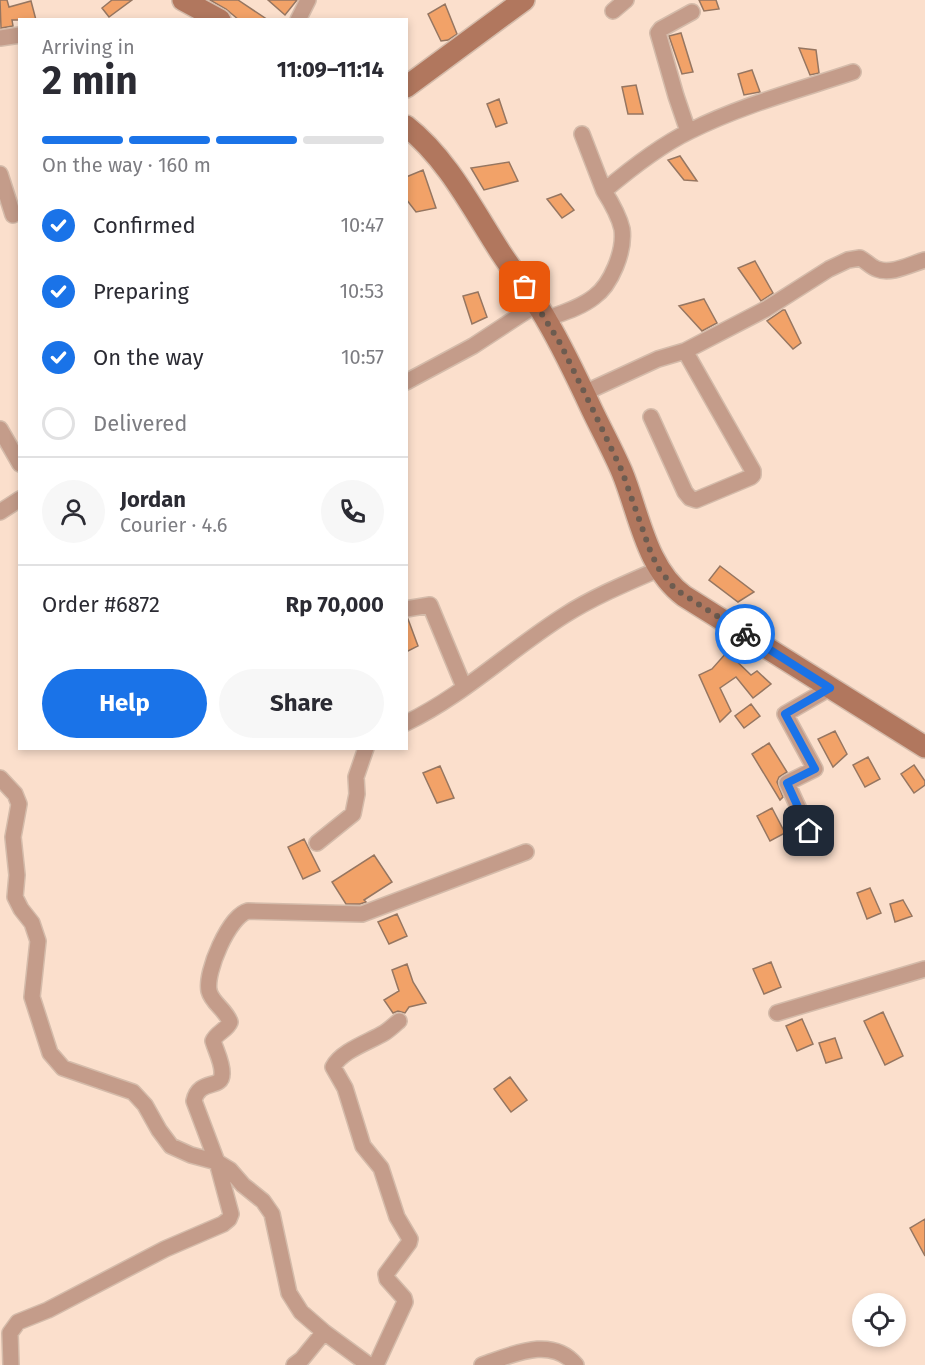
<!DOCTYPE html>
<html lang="en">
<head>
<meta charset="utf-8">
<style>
	body { margin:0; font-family:"Fira Sans",sans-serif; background:#f7f7f7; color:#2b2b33; height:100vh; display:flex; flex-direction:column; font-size:22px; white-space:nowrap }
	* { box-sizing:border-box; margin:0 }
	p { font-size:20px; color:#7c7c81 }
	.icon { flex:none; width:33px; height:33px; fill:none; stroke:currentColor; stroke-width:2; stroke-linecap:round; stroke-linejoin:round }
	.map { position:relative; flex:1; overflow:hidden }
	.details { position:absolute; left:18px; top:18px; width:390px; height:732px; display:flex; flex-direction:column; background:#fff; border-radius:0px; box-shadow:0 3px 9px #0003 }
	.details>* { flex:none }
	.tools { position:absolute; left:852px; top:1293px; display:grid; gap:12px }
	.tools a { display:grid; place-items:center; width:54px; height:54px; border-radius:50%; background:#fff; box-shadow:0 3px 9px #0003; font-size:30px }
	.pin { position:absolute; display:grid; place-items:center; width:51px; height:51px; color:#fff; margin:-26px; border-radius:12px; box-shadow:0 3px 9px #0006 }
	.courier { position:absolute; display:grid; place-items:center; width:60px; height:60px; margin:-30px; border:4px solid #1a73e8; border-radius:50%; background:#fff; color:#222; box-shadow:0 2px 8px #0007 }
	.summary em { font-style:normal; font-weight:700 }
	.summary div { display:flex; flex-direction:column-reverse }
	.summary { display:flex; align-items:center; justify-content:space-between; height:102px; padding:0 24px }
	h1 { font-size:39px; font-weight:700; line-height:45px }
	.bar { display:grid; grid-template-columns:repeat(4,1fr); gap:9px 6px; align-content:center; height:72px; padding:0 24px }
	.bar i { height:8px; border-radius:4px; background:#e1e1e2 }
	.bar .active { background:#1a73e8 }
	.bar p { grid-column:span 4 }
	.line { display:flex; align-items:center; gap:15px; padding:0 24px; border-top:2px solid #e1e1e2 }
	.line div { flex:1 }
	.round { display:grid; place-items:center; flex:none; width:63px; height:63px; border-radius:32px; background:#f7f7f7 }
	ol { padding:0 24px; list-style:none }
	li { display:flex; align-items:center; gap:18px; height:66px }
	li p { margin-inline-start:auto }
	li .icon { padding:6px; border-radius:50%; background:#1a73e8; color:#fff; stroke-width:4 }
	li:last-child { color:#7c7c81 }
	li i { width:33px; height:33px; border:3px solid #e1e1e2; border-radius:50% }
	.cta { display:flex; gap:12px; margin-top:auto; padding:12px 24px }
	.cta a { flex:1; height:69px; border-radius:36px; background:#1a73e8; color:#fff; font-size:24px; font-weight:700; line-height:69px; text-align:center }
	.cta a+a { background:#f7f7f7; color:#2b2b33 }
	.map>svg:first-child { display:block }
	.building { fill:#f2a268; stroke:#967661; stroke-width:1.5 }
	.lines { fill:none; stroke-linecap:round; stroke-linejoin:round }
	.street-casing { stroke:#d4bbaa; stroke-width:18 }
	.secondary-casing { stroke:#d4bbaa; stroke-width:24 }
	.street { stroke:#c49c8a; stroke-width:15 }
	.secondary { stroke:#b1775e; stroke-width:21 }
	.done { stroke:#6d5c50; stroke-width:6; stroke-dasharray:0 10.8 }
	.route { stroke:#1a73e8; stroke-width:8 }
</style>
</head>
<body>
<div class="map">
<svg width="925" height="1365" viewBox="0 0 925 1365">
	<rect width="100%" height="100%" fill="#fbdfcc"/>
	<path class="building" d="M0,0H7L9,7L31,1L36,20H12L13,26L1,28Z
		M112,0H132L109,17L102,8Z
		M210,0H238L268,20H239L226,9Z
		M268,0H297L285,15Z
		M699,0H716L719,9L704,11Z
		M445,4L457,34L448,40L441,41L428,14Z
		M681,33L693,72L682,74L669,36Z
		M799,48L816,50L819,73L810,75Z
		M752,70L760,92L744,95L738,74Z
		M636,85L643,114H628L622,87Z
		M499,99L507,123L496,127L487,104Z
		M680,156L697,181L684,180L668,160Z
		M509,162L518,181L484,190L471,168Z
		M423,170L436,208L416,212L406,199V177Z
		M561,194L574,210L562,218L547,199Z
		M755,261L773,293L761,301L738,268Z
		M478,292L487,317L472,324L463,296Z
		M704,299L717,323L702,331L679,306Z
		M783,310H785L801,343L793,349L767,321Z
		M720,566L754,592L738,602L709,580Z
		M408,619L418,646L406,652V620Z
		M727,652L751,675L757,671L771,684L753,698L736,677L720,688L731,711L720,722L699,675L712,669Z
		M751,704L760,716L744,728L735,716Z
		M835,731L847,754L833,767L818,739Z
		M769,743L787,772L779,777L777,782L783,797L780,800L752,754Z
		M868,757L880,779L865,787L853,765Z
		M914,765L925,781V785L914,793L901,774Z
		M440,766L454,798L437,803L423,773Z
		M772,808L785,833L770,841L757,816Z
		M304,839L320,871L303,879L288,847Z
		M374,855L392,882L364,900L366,902L360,904H346L332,882Z
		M870,888L881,913L867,919L857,893Z
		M903,900L912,916L895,922L890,904Z
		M397,914L407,936L389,944L378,922Z
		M771,962L781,987L764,994L753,969Z
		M407,964L413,982L426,1003L409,1007L405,1013L398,1011L393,1013L384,1000L399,991L392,970Z
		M883,1012L903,1056L885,1065L864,1021Z
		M802,1019L813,1044L797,1051L786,1026Z
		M835,1038L842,1058L826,1063L819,1043Z
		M510,1077L527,1100L511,1112L494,1089Z
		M925,1219V1256L910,1228Z"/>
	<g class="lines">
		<defs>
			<path id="street" d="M613,11L626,0
				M298,20L308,0
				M0,38L20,35
				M688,131L676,96L658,33L661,29L692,12
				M582,134L604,191
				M0,174L13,215
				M546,319C562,313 580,308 594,297C611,285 625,251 622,229C619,216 611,202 604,191C630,169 659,146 690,131C742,105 799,90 853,72
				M406,382L473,346L537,304
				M584,393L658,359L685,351L766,309L829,269L848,260L860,258C866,261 871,267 877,269C891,275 911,264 925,260
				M651,417L685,492L690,498L696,500L751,477L753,475V471L685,351
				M0,429L20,464
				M0,512L20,499
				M406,609L430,605L464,687
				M406,723C464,695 511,649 565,615C595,596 627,583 659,569
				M0,778L15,794L19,804L13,837L17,875L15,897L21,909L32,923L38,941L32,997L50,1053L63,1068L133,1092L145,1105L159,1130L171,1146L191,1155L217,1162L230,1170L243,1185L263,1201L272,1214L289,1293L301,1312L324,1332L369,1365
				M809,831L787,783L815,769L785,714L830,688
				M317,843L353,814L357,794L356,777L366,748
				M777,1013L925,969
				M11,1365L10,1333L18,1322L48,1310L165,1249L223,1224L229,1219L231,1214L217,1162L194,1101C199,1078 222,1090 222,1074C223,1064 216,1051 213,1041C216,1033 227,1030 230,1022C226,1010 212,1003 209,991C205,972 229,916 248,911L362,914L526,852
				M294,1365L302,1359L324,1332
				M376,1365L405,1302L404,1298L387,1279L386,1274L409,1243L410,1239L397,1217L381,1168L363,1146L345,1088L333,1067C341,1051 369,1042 384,1033C389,1030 394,1025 399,1021
				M482,1365C512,1355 551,1335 576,1365"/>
			<path id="secondary" d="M183,0L220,20
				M406,87L524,0
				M406,126C448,159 473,210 501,253C516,276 534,297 547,321C564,350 578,380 592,410C602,431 613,451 622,472C639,513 646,568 684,596L925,747"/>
		</defs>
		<use href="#street" class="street-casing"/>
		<use href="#secondary" class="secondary-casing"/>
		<use href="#street" class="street"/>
		<use href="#secondary" class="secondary"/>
	</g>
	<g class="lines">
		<path class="done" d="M525,287L560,343L594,412L622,471L651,553L659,569L675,589L745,634"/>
		<path class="route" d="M745,634L830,688L785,714L815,769L787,783L809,831"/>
	</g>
</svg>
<div class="tools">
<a><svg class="icon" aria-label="locate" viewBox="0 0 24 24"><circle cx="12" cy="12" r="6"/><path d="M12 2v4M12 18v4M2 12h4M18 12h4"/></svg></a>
</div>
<div class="pin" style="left:525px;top:287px;background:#ea580c"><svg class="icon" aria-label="bag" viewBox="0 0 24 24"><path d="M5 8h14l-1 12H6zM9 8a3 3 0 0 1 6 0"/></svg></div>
<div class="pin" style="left:809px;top:831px;background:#1f2937"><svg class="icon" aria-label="home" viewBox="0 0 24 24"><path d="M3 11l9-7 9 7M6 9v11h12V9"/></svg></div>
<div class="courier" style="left:745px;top:634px"><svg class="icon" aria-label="bike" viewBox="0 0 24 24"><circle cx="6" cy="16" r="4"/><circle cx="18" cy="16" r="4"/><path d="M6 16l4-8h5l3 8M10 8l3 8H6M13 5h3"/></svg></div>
<section class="details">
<div class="summary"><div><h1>2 min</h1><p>Arriving in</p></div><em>11:09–11:14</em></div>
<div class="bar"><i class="active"></i><i class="active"></i><i class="active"></i><i></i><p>On the way · 160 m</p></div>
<ol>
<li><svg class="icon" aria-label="check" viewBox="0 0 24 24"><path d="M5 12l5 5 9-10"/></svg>Confirmed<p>10:47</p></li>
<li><svg class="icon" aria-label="check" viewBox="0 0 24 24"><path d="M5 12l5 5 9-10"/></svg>Preparing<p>10:53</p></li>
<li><svg class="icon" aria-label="check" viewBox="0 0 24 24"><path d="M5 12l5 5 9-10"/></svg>On the way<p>10:57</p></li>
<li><i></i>Delivered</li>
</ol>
<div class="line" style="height:108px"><a class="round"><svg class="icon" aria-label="person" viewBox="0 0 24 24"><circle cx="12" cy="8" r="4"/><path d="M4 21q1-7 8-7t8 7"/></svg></a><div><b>Jordan</b><p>Courier · 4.6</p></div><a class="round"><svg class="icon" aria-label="phone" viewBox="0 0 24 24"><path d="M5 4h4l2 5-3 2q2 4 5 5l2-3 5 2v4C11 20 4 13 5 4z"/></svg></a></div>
<div class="line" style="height:78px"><div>Order #6872</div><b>Rp 70,000</b></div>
<div class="cta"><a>Help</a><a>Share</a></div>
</section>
</div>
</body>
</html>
